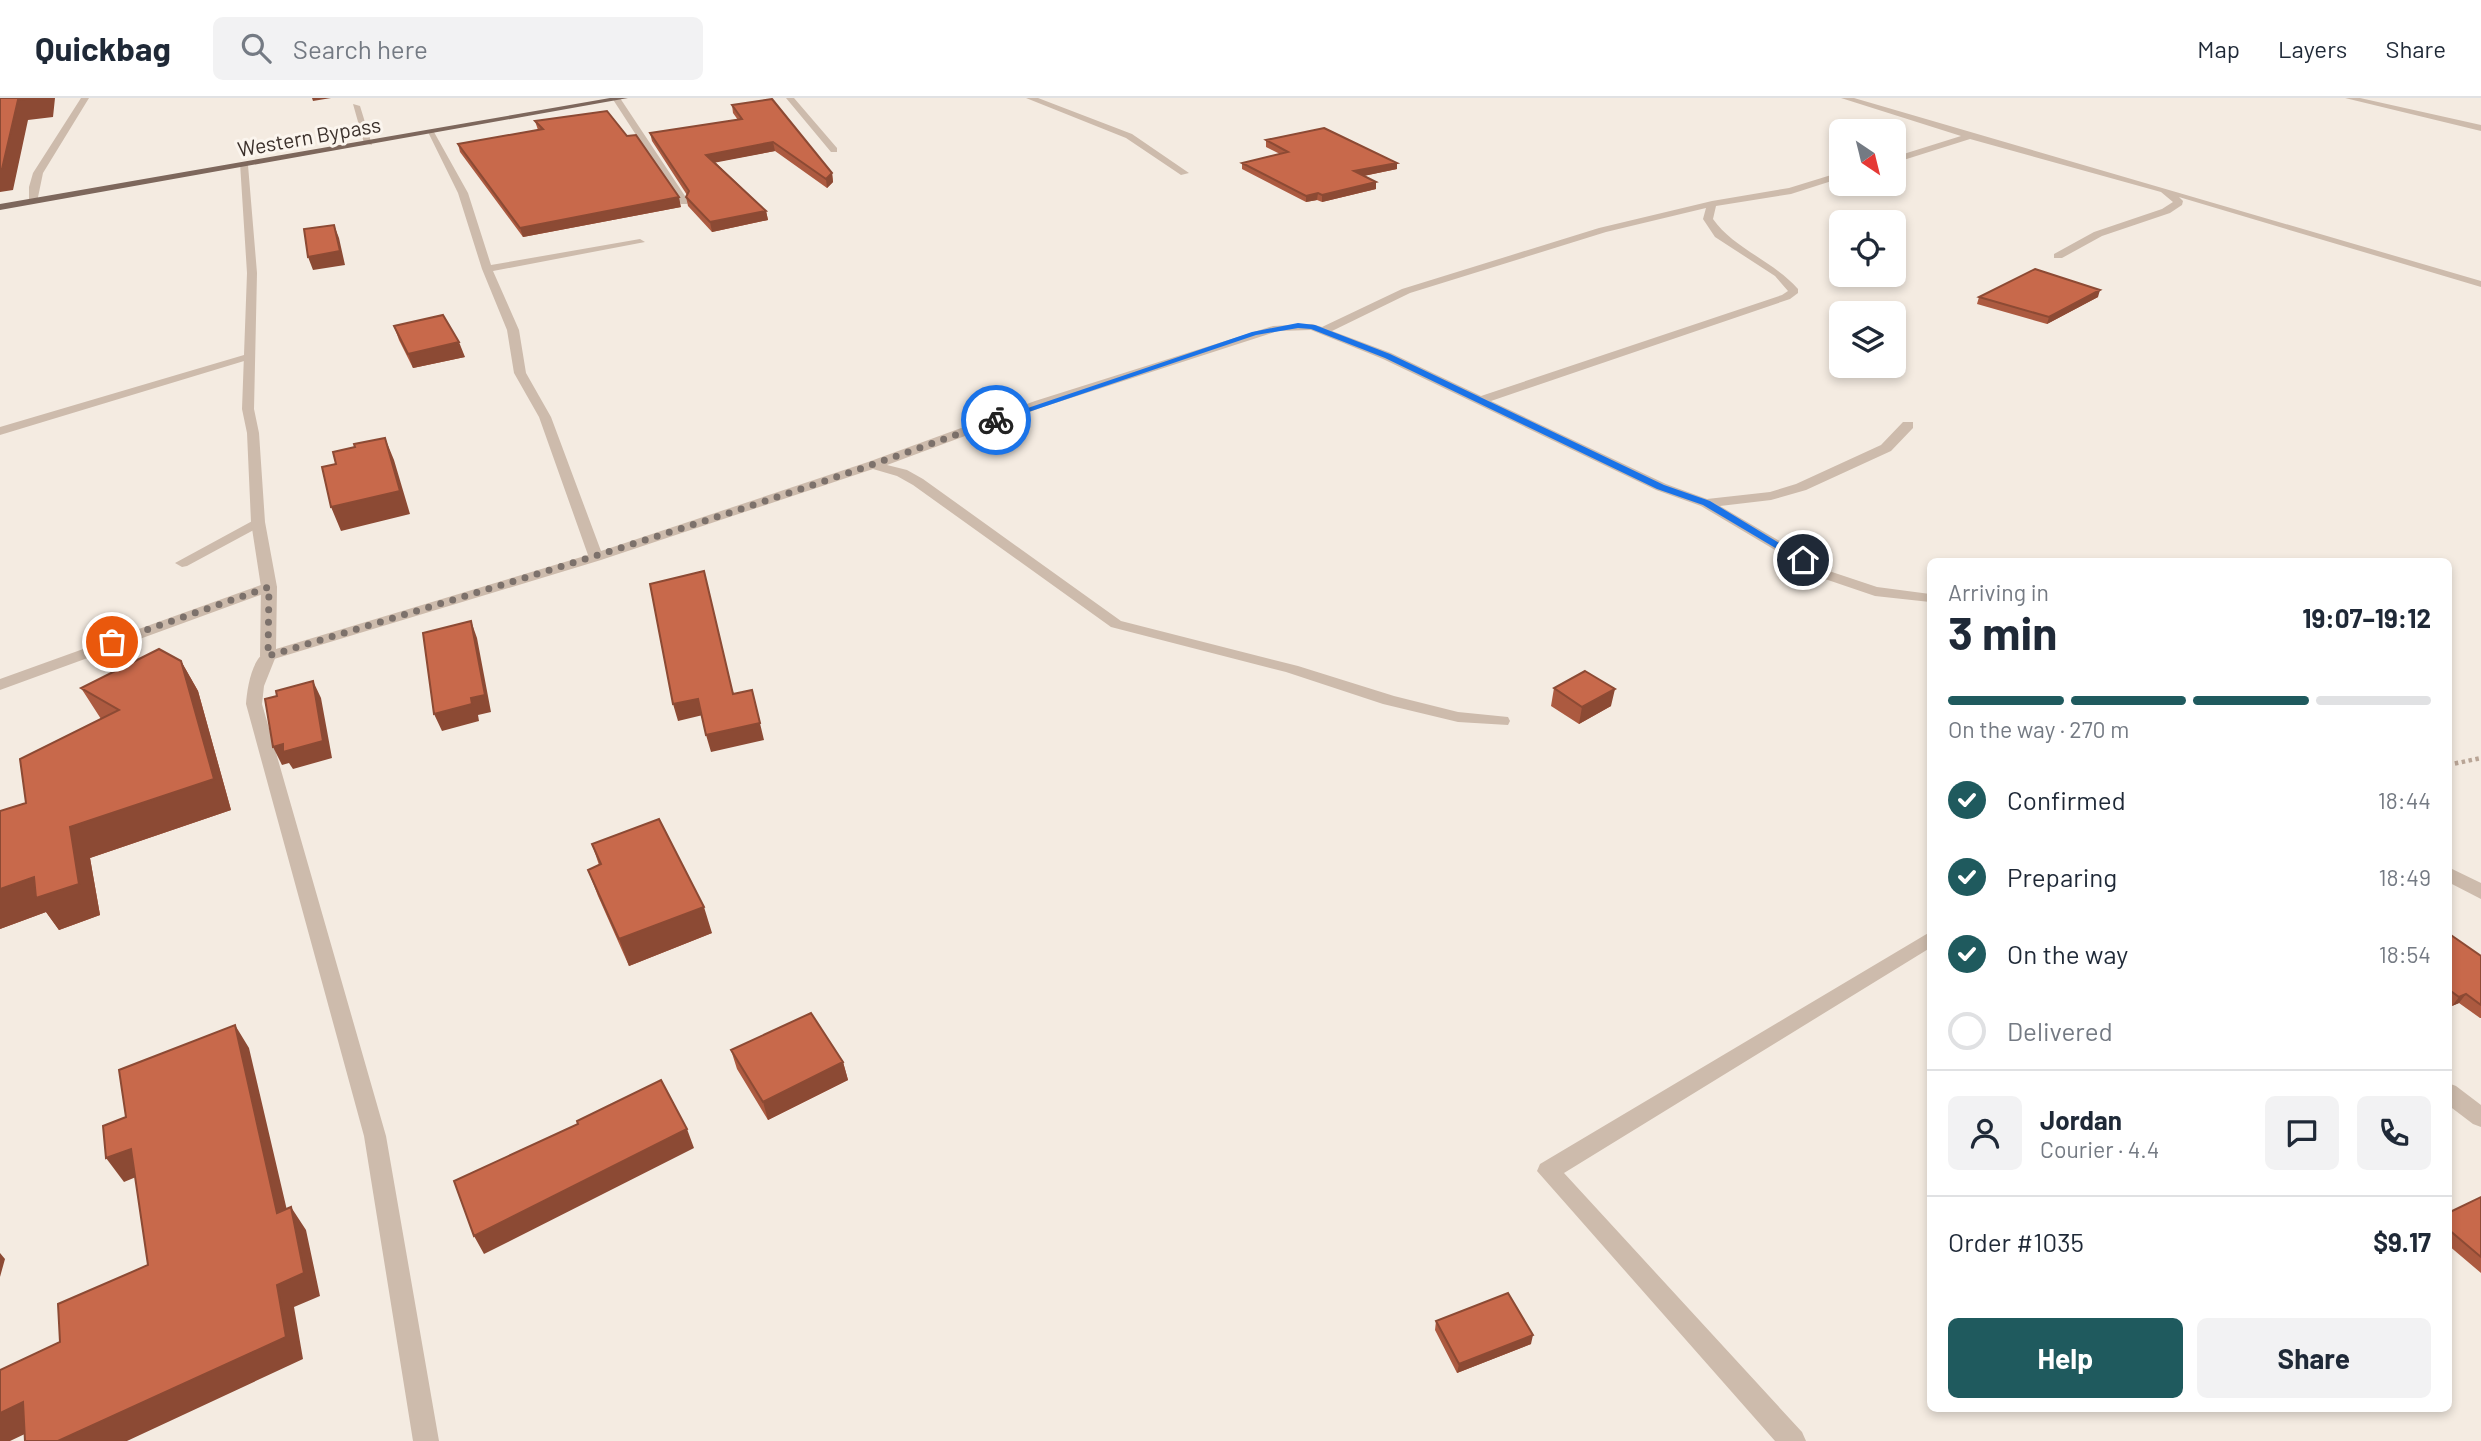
<!DOCTYPE html>
<html lang="en">
<head>
<meta charset="utf-8">
<style>
	body { margin:0; font-family:Barlow,sans-serif; background:#f2f2f3; color:#1f2937; height:100vh; display:flex; flex-direction:column; font-size:26px; white-space:nowrap }
	* { box-sizing:border-box; margin:0 }
	p { font-size:23px; color:#747a83 }
	.icon { flex:none; width:38px; height:38px; fill:none; stroke:currentColor; stroke-width:2; stroke-linecap:round; stroke-linejoin:round }
	.map { position:relative; flex:1; overflow:hidden }
	.side { position:absolute; left:1927px; top:460px; width:525px; height:854px; display:flex; flex-direction:column; background:#fff; border-radius:10px; box-shadow:0 4px 10px #0003 }
	.side>* { flex:none }
	.needle { width:46px; rotate:145deg }
	.controls { position:absolute; left:1829px; top:21px; display:grid; gap:14px }
	.controls a { display:grid; place-items:center; width:77px; height:77px; border-radius:10px; background:#fff; box-shadow:0 4px 10px #0003; font-size:35px }
	.pin { position:absolute; display:grid; place-items:center; width:60px; height:60px; color:#fff; margin:-30px; border:4px solid #fff; border-radius:50%; box-shadow:0 2px 7px #0007 }
	.courier { position:absolute; display:grid; place-items:center; width:70px; height:70px; margin:-35px; border:5px solid #1a73e8; border-radius:50%; background:#fff; color:#222; box-shadow:0 2px 9px #0007 }
	.head em { font-style:normal; font-weight:700 }
	.head div { display:flex; flex-direction:column-reverse }
	.head { display:flex; align-items:center; justify-content:space-between; height:119px; padding:0 21px }
	h1 { font-size:46px; font-weight:700; line-height:52px }
	.bar { display:grid; grid-template-columns:repeat(4,1fr); gap:10px 7px; align-content:center; height:84px; padding:0 21px }
	.bar i { height:9px; border-radius:5px; background:#e0e1e3 }
	.bar .selected { background:#1f5a5e }
	.bar p { grid-column:span 4 }
	.line { display:flex; align-items:center; gap:18px; padding:0 21px; border-top:2px solid #e0e1e3 }
	.line div { flex:1 }
	.round { display:grid; place-items:center; flex:none; width:74px; height:74px; border-radius:10px; background:#f2f2f3 }
	ol { padding:0 21px; list-style:none }
	li { display:flex; align-items:center; gap:21px; height:77px }
	li p { margin-inline-start:auto }
	li .icon { padding:7px; border-radius:50%; background:#1f5a5e; color:#fff; stroke-width:4 }
	li:last-child { color:#747a83 }
	li i { width:38px; height:38px; border:4px solid #e0e1e3; border-radius:50% }
	.primary-button { display:flex; gap:14px; margin-top:auto; padding:14px 21px }
	.primary-button a { flex:1; height:80px; border-radius:10px; background:#1f5a5e; color:#fff; font-size:28px; font-weight:700; line-height:80px; text-align:center }
	.primary-button a+a { background:#f2f2f3; color:#1f2937 }
	header { display:flex; align-items:center; gap:42px; box-sizing:border-box; height:98px; padding:0 35px; background:#fff; border-bottom:2px solid #e0e1e3 }
	header strong { font-size:33px }
	nav { display:flex; gap:38px; margin-inline-start:auto; font-size:24px }
	.search { width:490px; height:63px; background:#f2f2f3; display:flex; align-items:center; gap:18px; box-sizing:border-box; padding:0 24px; border-radius:10px; color:#747a83; font-size:26px }
	.map>svg:first-child { display:block }
	.lines { fill:none; stroke-linecap:round; stroke-linejoin:round }
	.path { stroke:#b9a596; stroke-width:4.5; stroke-dasharray:3.5 3.5; stroke-linecap:butt }
	.service { fill:#cdbbac; fill-rule:evenodd }
	.minor { fill:#cdbbac; fill-rule:evenodd }
	.primary { fill:#7d675c; fill-rule:evenodd }
	.wall { fill:#ac5a40 }
	.shaded-wall { fill:#8c4a34 }
	.building { fill:#c8694b; stroke:#8c4a34; stroke-width:2 }
	.route { fill:#1a73e8 }
	.done { stroke:#7c716b; stroke-width:7; stroke-dasharray:0 12.6 }
	.labels { text-anchor:middle; dominant-baseline:central; stroke-width:6; stroke-linejoin:round; paint-order:stroke }
	.far-street-label { font-size:21px; fill:#3b302b; stroke:#fbf5ee }
</style>
</head>
<body>
<header>
<strong>Quickbag</strong>
<div class="search"><svg class="icon" aria-label="search" viewBox="0 0 24 24"><circle cx="10" cy="10" r="6"/><path d="M15 15l6 6"/></svg>Search here</div>
<nav><a>Map</a><a>Layers</a><a>Share</a></nav>
</header>
<div class="map">
<svg width="2481" height="1343" viewBox="0 0 2481 1343">
	<rect width="100%" height="100%" fill="#f4ebe1"/>
	<g class="lines">
		<path class="path" d="M2448,667L2481,660"/>
		<path class="service" d="M81,0H89L43,75L37,104L29,106V89L33,75Z
			M786,0H794L837,50V54H831Z
			M353,6L360,8L372,47L364,45Z
			M244,257L254,260L0,337V329Z
			M258,420L265,424L263,427L187,468L182,469L175,465Z
			M269,484L274,486L277,489L274,492L0,592V581Z
			M268,553L276,558L264,588L262,606L386,1038L439,1343H413L364,1038L246,606C247,591 252,558 268,553Z
			M1930,834V850L1564,1075L1802,1334L1806,1343H1775L1537,1073L1540,1066Z"/>
		<path class="minor" d="M612,0H620L689,104L687,106H681Z
			M1026,0H1038L1132,36L1189,75L1181,77L1126,40Z
			M1841,0H1854L2481,183V189L2179,99L2183,103L2182,107L2170,115L2102,138L2062,160H2054V156L2094,134L2162,111L2173,104L2161,94L1970,41L1894,65V59L1961,38Z
			M2345,0H2360L2481,27V33Z
			M427,32L434,34L468,95L491,167L640,141L645,144L493,173L519,232L526,275L551,319L601,453L868,364L1035,303L1273,228L1312,226L1322,229L1402,191L1599,130L1712,103L1789,90L1841,74V80L1791,96L1716,108L1713,121C1733,150 1772,162 1798,191V195L1790,201L1491,303L1666,386L1707,401L1770,394L1796,386L1881,347L1903,324H1913V330L1891,353L1806,392L1771,402L1720,408L1832,474L1877,489L1930,496V504L1875,498L1822,480L1701,408L1656,392L1383,261L1311,232L1278,233L1043,309L887,367L907,372L923,381L1121,523L1298,568L1394,598L1458,614L1508,619L1510,623L1508,627L1458,624L1383,606L1286,574L1111,529L913,387L897,378L873,371L601,462L274,561H262L260,558L261,489L251,424L247,335L242,311L247,175L240,65L248,67L257,175L254,311L259,335L265,424L277,489L276,551L588,457L539,319L514,275L507,232L482,171L458,95ZM1706,110L1703,121L1715,139L1775,178L1788,193L1782,197L1481,298L1391,255L1332,233L1410,195L1606,134Z
			M2448,769L2481,785V801L2448,784Z
			M2448,985L2456,988L2481,1007V1029L2473,1026L2448,1007Z"/>
		<path class="primary" d="M610,0H628L0,112V106Z"/>
	</g>
	<path class="wall" d="M732,7L832,75L833,84L827,90L775,53L715,64L766,113L768,122L712,134L688,108L686,99L687,97L652,43L650,35L738,22L733,15Z
		M535,23L681,109L523,139L460,54L458,46L538,32Z
		M1266,42L1397,71L1363,78L1376,91L1322,104L1317,102L1306,104L1242,71V65L1280,56L1266,49Z
		M1979,199H2098L2047,226L1977,206Z
		M394,228L465,259L413,270L399,242Z
		M181,563L198,593L231,712L90,760L100,817L59,832L46,814L0,831V713L26,705L101,621L81,590Z
		M1554,590L1611,608L1579,626L1551,608Z
		M592,746L712,835L629,868L598,798L588,772L599,767Z
		M2448,835L2481,858V920H2480L2459,905L2452,908L2448,906Z
		M731,952L843,964L848,982L768,1022L737,971Z
		M2481,1099V1175L2448,1147V1115Z
		M1436,1223L1531,1246L1457,1275L1435,1232Z"/>
	<path class="shaded-wall" d="M34,0H55L53,19L28,22L13,92L0,94V71L18,2Z
		M312,0H331L313,3Z
		M773,44L775,53L708,66L706,57Z
		M1397,65V71L1354,80V73Z
		M832,75L833,84L827,90L826,81Z
		M1376,84V91L1322,104V97Z
		M1318,95L1317,102L1306,104V98Z
		M679,99L681,109L523,139L520,130Z
		M766,113L768,122L712,134L710,124Z
		M334,127L339,140L345,167L313,172L308,159Z
		M2100,192L2098,199L2047,226L2049,219Z
		M459,244L465,259L413,270L408,256Z
		M385,340L394,362L410,416L341,433L331,409Z
		M471,523L477,540L491,614L478,617L479,623L442,633L434,616L471,600Z
		M181,563L198,593L231,712L90,760L100,817L59,832L46,814L0,831V791L70,729Z
		M313,583L321,600L332,660L293,671L289,665L282,667L273,649L283,646Z
		M1615,591L1611,608L1579,626L1582,609Z
		M752,592L764,642L711,654L706,637Z
		M698,601L703,617L678,623L673,606Z
		M704,809L712,835L629,868L619,841Z
		M2466,896L2459,905L2452,908L2459,899Z
		M235,927L249,950L293,1138L277,1115Z
		M843,964L848,982L768,1022L763,1004Z
		M687,1031L694,1050L484,1156L474,1138Z
		M131,1051L148,1074L124,1084L106,1060Z
		M291,1109L306,1132L320,1198L294,1209L303,1261L127,1343H58L277,1187Z
		M0,1155L5,1161L0,1179Z
		M1533,1237L1531,1246L1457,1275L1459,1266Z
		M23,1304L46,1326L10,1343H0V1315Z"/>
	<path class="building" d="M0,0H34L18,2L2,71H0Z
		M772,1L832,75L826,81L773,44L706,57L766,113L710,124L686,99L689,93L650,35L742,21L732,7Z
		M607,13L627,38L636,37L679,99L520,130L458,46L543,31L535,23Z
		M1324,30L1397,65L1354,73L1376,84L1322,97L1318,95L1306,98L1242,65L1288,54L1266,42Z
		M334,127L340,153L308,159L304,131Z
		M2035,171L2100,192L2049,219L1979,199Z
		M443,217L459,244L408,256L394,228Z
		M385,340L400,393L331,409L322,369L336,366L333,354L355,349L354,346Z
		M704,473L733,596L752,592L760,625L706,637L698,601L673,606L650,486Z
		M471,523L485,597L471,600L472,606L434,616L423,535Z
		M159,551L181,563L214,681L70,729L79,786L36,800L34,779L0,791V713L26,705L20,661L119,612L81,590Z
		M1585,573L1615,591L1582,609L1554,590Z
		M313,583L323,643L283,654V646L273,649L265,601L277,598L276,593Z
		M659,721L704,809L619,841L588,772L601,766L592,746Z
		M2448,835L2481,858V907L2466,896L2459,899L2448,891Z
		M811,915L843,964L763,1004L731,952Z
		M235,927L277,1115L291,1109L304,1175L277,1187L286,1239L58,1343H25L23,1304L0,1315V1272L60,1244L58,1206L148,1167L131,1051L106,1060L103,1028L126,1019L119,972Z
		M661,982L687,1031L474,1138L454,1083L578,1026L577,1023Z
		M2481,1099V1159L2448,1131V1115Z
		M1508,1195L1533,1237L1459,1266L1436,1223Z"/>
	<path class="route" d="M1298,225L1315,227L1390,256L1664,387L1710,403L1807,462L1799,464L1703,407L1657,391L1385,260L1311,231L1298,230L1256,237L999,324L992,322L1252,234Z"/>
	<g class="lines">
		<path class="done" d="M112,544L269,489L268,558C512,484 757,411 996,322"/>
	</g>
	<g class="labels">
		<g class="far-street-label">
			<text transform="translate(309 38) rotate(-10)">Western Bypass</text>
		</g>
	</g>
</svg>
<div class="controls">
<a><svg class="needle" viewBox="-14 -14 28 28"><path d="M0-13l5 13h-10z" fill="#e53935"/><path d="M0 13l5-13h-10z" fill="#747a83"/></svg></a>
<a><svg class="icon" aria-label="locate" viewBox="0 0 24 24"><circle cx="12" cy="12" r="6"/><path d="M12 2v4M12 18v4M2 12h4M18 12h4"/></svg></a>
<a><svg class="icon" aria-label="layers" viewBox="0 0 24 24"><path d="M12 4l9 5-9 5-9-5zM3 14l9 5 9-5"/></svg></a>
</div>
<div class="pin" style="left:112px;top:544px;background:#ea580c"><svg class="icon" aria-label="bag" viewBox="0 0 24 24"><path d="M5 8h14l-1 12H6zM9 8a3 3 0 0 1 6 0"/></svg></div>
<div class="pin" style="left:1803px;top:462px;background:#1f2937"><svg class="icon" aria-label="home" viewBox="0 0 24 24"><path d="M3 11l9-7 9 7M6 9v11h12V9"/></svg></div>
<div class="courier" style="left:996px;top:322px"><svg class="icon" aria-label="bike" viewBox="0 0 24 24"><circle cx="6" cy="16" r="4"/><circle cx="18" cy="16" r="4"/><path d="M6 16l4-8h5l3 8M10 8l3 8H6M13 5h3"/></svg></div>
<section class="side">
<div class="head"><div><h1>3 min</h1><p>Arriving in</p></div><em>19:07–19:12</em></div>
<div class="bar"><i class="selected"></i><i class="selected"></i><i class="selected"></i><i></i><p>On the way · 270 m</p></div>
<ol>
<li><svg class="icon" aria-label="check" viewBox="0 0 24 24"><path d="M5 12l5 5 9-10"/></svg>Confirmed<p>18:44</p></li>
<li><svg class="icon" aria-label="check" viewBox="0 0 24 24"><path d="M5 12l5 5 9-10"/></svg>Preparing<p>18:49</p></li>
<li><svg class="icon" aria-label="check" viewBox="0 0 24 24"><path d="M5 12l5 5 9-10"/></svg>On the way<p>18:54</p></li>
<li><i></i>Delivered</li>
</ol>
<div class="line" style="height:126px"><a class="round"><svg class="icon" aria-label="person" viewBox="0 0 24 24"><circle cx="12" cy="8" r="4"/><path d="M4 21q1-7 8-7t8 7"/></svg></a><div><b>Jordan</b><p>Courier · 4.4</p></div><a class="round"><svg class="icon" aria-label="chat" viewBox="0 0 24 24"><path d="M4 5h16v11H9l-5 4z"/></svg></a><a class="round"><svg class="icon" aria-label="phone" viewBox="0 0 24 24"><path d="M5 4h4l2 5-3 2q2 4 5 5l2-3 5 2v4C11 20 4 13 5 4z"/></svg></a></div>
<div class="line" style="height:91px"><div>Order #1035</div><b>$9.17</b></div>
<div class="primary-button"><a>Help</a><a>Share</a></div>
</section>
</div>
</body>
</html>
